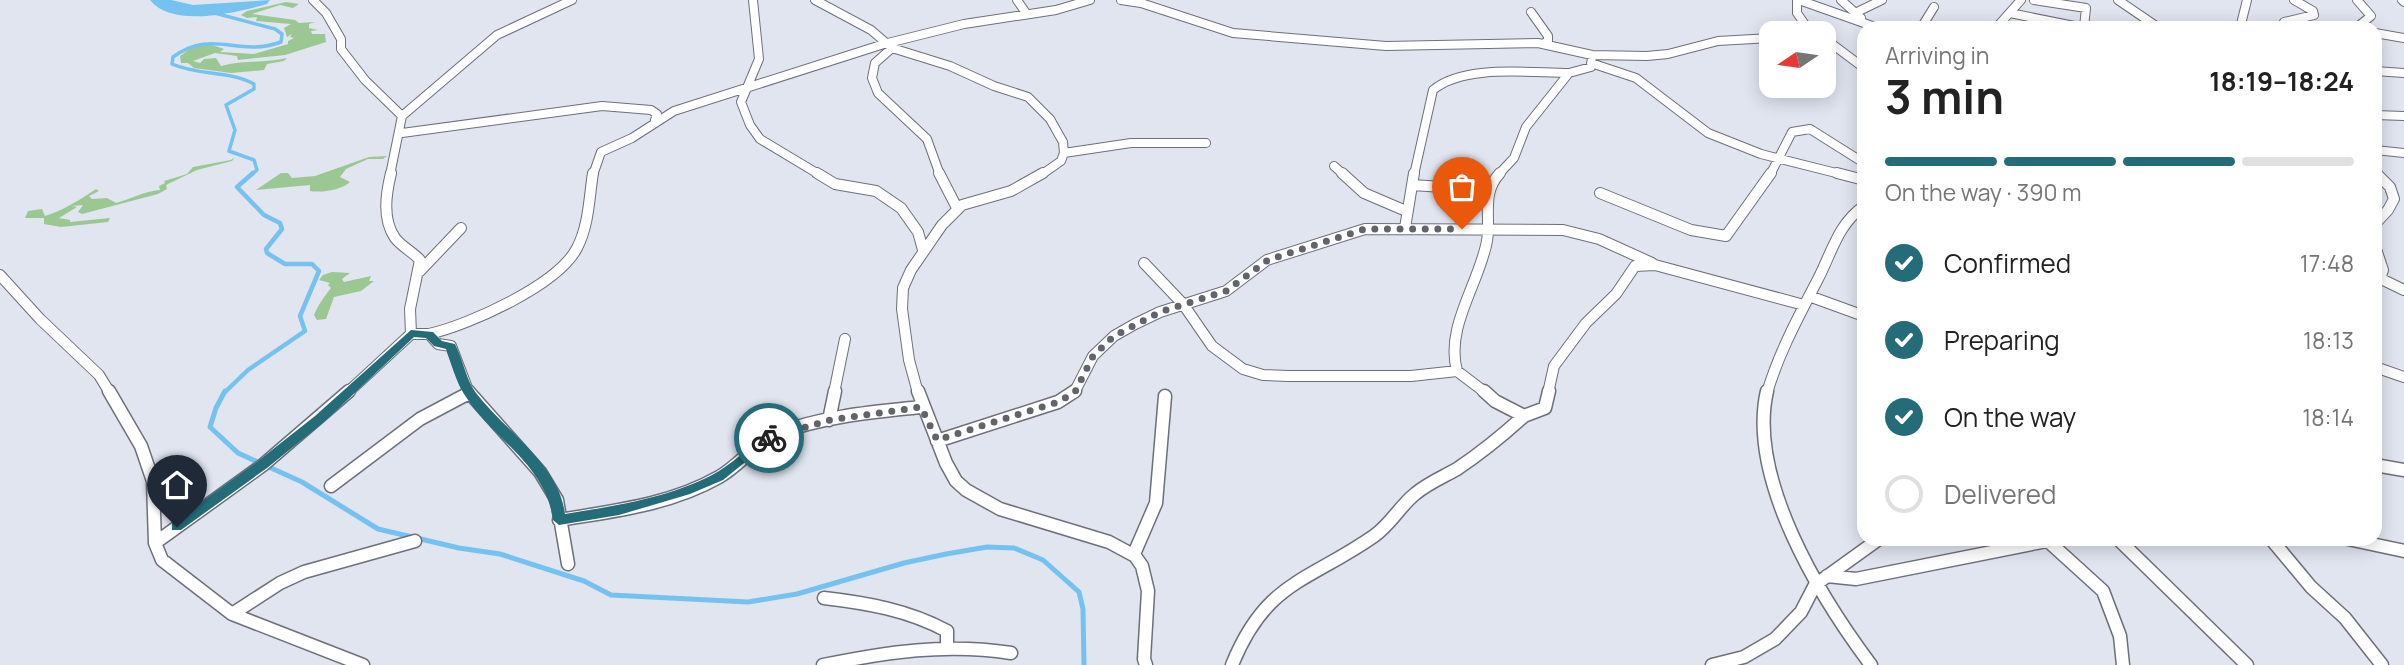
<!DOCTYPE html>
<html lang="en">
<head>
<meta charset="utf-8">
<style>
	body { margin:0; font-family:Manrope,sans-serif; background:#f6f6f6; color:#222; height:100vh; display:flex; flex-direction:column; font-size:26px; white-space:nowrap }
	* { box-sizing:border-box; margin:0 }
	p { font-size:23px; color:#767676 }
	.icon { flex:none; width:38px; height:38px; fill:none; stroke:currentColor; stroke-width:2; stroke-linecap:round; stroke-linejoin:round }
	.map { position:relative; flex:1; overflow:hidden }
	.drawer { position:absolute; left:1857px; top:21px; width:525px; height:525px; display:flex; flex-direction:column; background:#fff; border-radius:21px; box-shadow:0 4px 18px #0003 }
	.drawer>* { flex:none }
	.needle { width:46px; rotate:257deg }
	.buttons { position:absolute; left:1759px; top:21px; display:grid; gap:14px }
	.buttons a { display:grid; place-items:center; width:77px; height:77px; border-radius:14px; background:#fff; box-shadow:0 4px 18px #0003; font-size:35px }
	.pin { position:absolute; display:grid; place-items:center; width:60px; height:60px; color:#fff; margin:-72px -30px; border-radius:50% 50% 50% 0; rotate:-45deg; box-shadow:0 0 7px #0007 }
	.pin .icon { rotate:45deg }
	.courier { position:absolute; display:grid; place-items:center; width:70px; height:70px; margin:-35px; border:5px solid #246c78; border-radius:50%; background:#fff; color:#222; box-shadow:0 2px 9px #0007 }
	.head em { font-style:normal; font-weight:700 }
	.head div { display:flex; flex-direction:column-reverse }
	.head { display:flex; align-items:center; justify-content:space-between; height:119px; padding:0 28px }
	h1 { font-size:46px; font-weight:700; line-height:52px }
	.bar { display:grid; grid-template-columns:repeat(4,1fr); gap:10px 7px; align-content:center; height:84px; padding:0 28px }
	.bar i { height:9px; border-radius:5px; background:#e0e0e0 }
	.bar .current { background:#246c78 }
	.bar p { grid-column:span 4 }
	ol { padding:0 28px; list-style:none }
	li { display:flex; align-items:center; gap:21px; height:77px }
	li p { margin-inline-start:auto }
	li .icon { padding:7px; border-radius:50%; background:#246c78; color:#fff; stroke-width:4 }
	li:last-child { color:#767676 }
	li i { width:38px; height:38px; border:4px solid #e0e0e0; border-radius:50% }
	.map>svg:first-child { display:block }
	.green { fill:#9bc892 }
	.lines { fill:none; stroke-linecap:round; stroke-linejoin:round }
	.stream-far2 { stroke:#75c2f0; stroke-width:3.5 }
	.stream-far1 { stroke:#75c2f0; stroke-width:4.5 }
	.stream { stroke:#75c2f0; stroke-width:5 }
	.river { fill:#75c2f0; fill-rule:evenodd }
	.minor-far2-casing { stroke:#6d707a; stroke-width:10 }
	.minor-far1-casing { stroke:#6d707a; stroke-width:12 }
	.minor-casing { stroke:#6d707a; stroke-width:15 }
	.minor-far2 { stroke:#fff; stroke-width:8 }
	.minor-far1 { stroke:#fff; stroke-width:10 }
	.minor { stroke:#fff; stroke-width:12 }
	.route { fill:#246c78 }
	.done { stroke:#61646b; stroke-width:7; stroke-dasharray:0 12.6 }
</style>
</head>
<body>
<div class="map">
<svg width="2404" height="665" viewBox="0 0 2404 665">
	<rect width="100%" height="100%" fill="#e0e5f0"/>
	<path class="green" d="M286,2L299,4L293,8L280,5L252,14L295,20L299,23L315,22L309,24V28L318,30L311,31L312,34H325L326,42L285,55L238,60L237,56L215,53L193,61L200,63L204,59L216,58L221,66C243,60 267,63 287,58L284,61L267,64L264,70L231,73L194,68L188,63H181L180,56C199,42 201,41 224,49L220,52L254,54L288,44V41L294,38L290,37L292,34L287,37L284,28L291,24L256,21L257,17L247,18L241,15L247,11Z
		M387,156L383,159H368L346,169L340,177L350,182C342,190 321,193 310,191V185L256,190L281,173H288L292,178L315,176L369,157Z
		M235,157L232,161L197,170L166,185L167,189L158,194L82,214L78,212L83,205L72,206L77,207L59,218L70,220V222L110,218L108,222L61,227L44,224V218H25L28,211L42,209L45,216C62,211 83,198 96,189L99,191L89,196L92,199L107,198L116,203C131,199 144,191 160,190L159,186L165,183L164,181L187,174L193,167L231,160Z
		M332,272L350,273L342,279L344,282L371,276L369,281H374L361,291L334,297L326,319L317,320L314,315C317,307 326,294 331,288L328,285L330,283L319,280L323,275Z"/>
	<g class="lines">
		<path class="stream-far2" d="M207,11L275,29L282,34L281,42C237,58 213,28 173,57L172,64C199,76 228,70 254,84V89L226,105L235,130L229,151L254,160L257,170L251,175"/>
		<path class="stream-far1" d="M224,393L248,370L305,331L300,316L319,271L312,264H285L267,253L266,249L282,229L280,223L264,215L237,187L253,173"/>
		<path class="stream" d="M225,391L216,408L210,427L238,453L302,482L378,529L459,548L500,554L584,581L611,595L748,602L797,594L904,563L946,554L987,547L1014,548L1043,560L1079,592L1083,609L1084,665"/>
		<path class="river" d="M150,0H171L193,5L270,0L267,4C237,12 173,29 150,0Z"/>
		<defs>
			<path id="minor-far2" d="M313,0L326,13L341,39V49L365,80L402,116
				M753,0L759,59L741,102L750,125L760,139L820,175
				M815,0L871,30L892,48L950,66L994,86L1028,97L1050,119L1063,142L1064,153L1061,161L1041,175
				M1017,0L1026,13
				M1121,0L1141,3L1233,33L1386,46L1538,43L1592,55L1647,56L1668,54L1718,41L1771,38
				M1797,0V13L1811,33
				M1799,0L1878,28
				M1841,0L1861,18
				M2034,0L2086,8L2084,27
				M2118,0L2159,28
				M2402,0L2404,2
				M1531,12L1548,36V41L1543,44
				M1855,13L1882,0
				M2010,13L2084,28
				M1921,28L1934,7
				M1996,28L2021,0
				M2240,28L2247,0
				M2281,28L2284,22L2314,15L2313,11L2294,0
				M2356,28L2371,16L2357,0
				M2375,33L2404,38
				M1824,38L1864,68
				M892,48L875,63L872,78L878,93L927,139L940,175
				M1591,63L1636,78L1708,133L1761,154L1844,175
				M2375,71L2404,73
				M2375,115L2404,116
				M402,133L602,106L651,110L657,114L655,120
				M2375,150L2404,153
				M1064,153L1131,143H1206
				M1334,166L1344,175
				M2375,172L2378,175
				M390,175L402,116L497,35L572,0
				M593,175L601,152L632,138L674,111L884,44L964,24L1056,10L1090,0
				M1414,175L1433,90C1464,64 1530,73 1569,73
				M1498,175L1514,158L1526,127L1569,73L1591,67L1592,55
				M1770,175L1792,132L1810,129L1864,163"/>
			<path id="minor-far1" d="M817,173L835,184L876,191L901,208L918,232L923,250
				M939,173L957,208
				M1342,173L1364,193L1406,211
				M1837,173L1864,180
				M1412,185L1490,190
				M1600,193L1691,230L1726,236L1771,173
				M2375,224L2388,210L2394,199L2390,187L2376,173
				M1405,228L1414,173
				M2375,246L2383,270L2380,279L2375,280
				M1144,263L1183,304L1212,346L1243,369L1263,375L1288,376H1411L1457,371L1486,393
				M420,271L461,228
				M0,275L40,319L99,375L110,393
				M2375,276L2404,290
				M1809,296L1864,316
				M411,334H429L438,344L451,346L469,393
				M429,334C469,325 558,285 577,248C589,225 589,198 593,173
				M2375,367L2404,377
				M1457,371C1445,327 1479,284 1487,241C1491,217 1481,193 1500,173
				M347,393L411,334L410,309L420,260C413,252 402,247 395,238C382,219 386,194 391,173
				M834,393L845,339
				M918,393L909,360L902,309L903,288L911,270L942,225L962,205L1011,191L1043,173
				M1074,393L1093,356L1114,336L1135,324L1160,312L1226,291L1267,260L1365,229L1563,230L1599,239L1652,263
				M1548,393L1554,366L1586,323L1616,294L1635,266L1655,265L1804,305
				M1767,393C1779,352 1799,316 1818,279C1832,252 1838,224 1864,206"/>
			<path id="minor" d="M109,391L141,446L153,481L155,543L162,560L232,614L363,665
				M468,391L540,472L557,500L568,564
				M918,391L946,463L956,481L966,490L1000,509L1109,542L1135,556L1142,566L1148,591L1144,659L1146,665
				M1484,391L1495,401L1524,416L1545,408L1549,391
				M1767,391C1747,478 1820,597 1871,665
				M829,420L835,391
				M937,441L1058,402L1075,391
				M2375,465L2404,470
				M331,486L420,419L469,393
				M559,520C613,511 670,505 719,477C740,465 755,443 779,433C824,416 874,412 921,407
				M2118,539L2247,665
				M2271,539L2311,587L2345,618L2382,665
				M2348,539L2404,551
				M2048,541L2103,591L2120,636L2123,665
				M155,543L263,465L349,391
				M1134,554L1156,503L1165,396
				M1827,576L1856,579L2057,539
				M824,598C867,603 908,610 947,631V645
				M232,614L280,583L304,572L415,541
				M823,665C887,652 946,643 1011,653
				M1232,665C1266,581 1308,582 1374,536C1391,524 1400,506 1415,494C1428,483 1443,477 1457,469C1481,453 1503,435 1524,416
				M1712,665L1744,657L1775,639L1801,612L1815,585L1879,539"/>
		</defs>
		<use href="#minor-far2" class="minor-far2-casing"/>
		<use href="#minor-far1" class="minor-far1-casing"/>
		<use href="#minor" class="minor-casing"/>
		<use href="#minor-far2" class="minor-far2"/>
		<use href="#minor-far1" class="minor-far1"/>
		<use href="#minor" class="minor"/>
	</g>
	<path class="route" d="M411,330L433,332L442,341L455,344C463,359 466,380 476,393C505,431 559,464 565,514C614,506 668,498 712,475C731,465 748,448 764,435L769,434L775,438L723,480L690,494L619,515L559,525L553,520C546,464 492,439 464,394C456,381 451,363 446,349L434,346L426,338L414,337L324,422L267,468L181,530H172V523L258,461L315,416Z"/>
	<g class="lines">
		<path class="done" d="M769,438L830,420L921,407L937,440L1058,402L1075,392L1093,356L1114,336L1160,312L1226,291L1268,260L1365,229H1462"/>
	</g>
</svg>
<div class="buttons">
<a><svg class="needle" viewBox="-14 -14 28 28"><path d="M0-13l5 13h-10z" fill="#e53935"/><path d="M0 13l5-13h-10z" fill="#767676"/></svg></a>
</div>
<div class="pin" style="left:1462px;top:229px;background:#ea580c"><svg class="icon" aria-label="bag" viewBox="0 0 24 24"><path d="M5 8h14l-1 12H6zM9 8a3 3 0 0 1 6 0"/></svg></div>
<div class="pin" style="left:177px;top:527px;background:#1f2937"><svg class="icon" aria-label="home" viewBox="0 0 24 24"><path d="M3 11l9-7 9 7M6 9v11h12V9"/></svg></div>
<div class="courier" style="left:769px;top:438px"><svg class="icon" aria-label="bike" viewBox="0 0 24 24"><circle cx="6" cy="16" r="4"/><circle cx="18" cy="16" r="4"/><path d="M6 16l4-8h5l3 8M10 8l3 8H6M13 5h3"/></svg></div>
<section class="drawer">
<div class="head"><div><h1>3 min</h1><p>Arriving in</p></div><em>18:19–18:24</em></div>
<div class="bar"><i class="current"></i><i class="current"></i><i class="current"></i><i></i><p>On the way · 390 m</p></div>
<ol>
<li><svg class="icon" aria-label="check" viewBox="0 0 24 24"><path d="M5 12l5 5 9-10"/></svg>Confirmed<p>17:48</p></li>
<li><svg class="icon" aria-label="check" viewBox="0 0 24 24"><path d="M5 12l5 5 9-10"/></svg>Preparing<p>18:13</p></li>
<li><svg class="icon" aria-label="check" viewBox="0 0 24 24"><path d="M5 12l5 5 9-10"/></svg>On the way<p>18:14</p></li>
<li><i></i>Delivered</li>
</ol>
</section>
</div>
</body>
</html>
